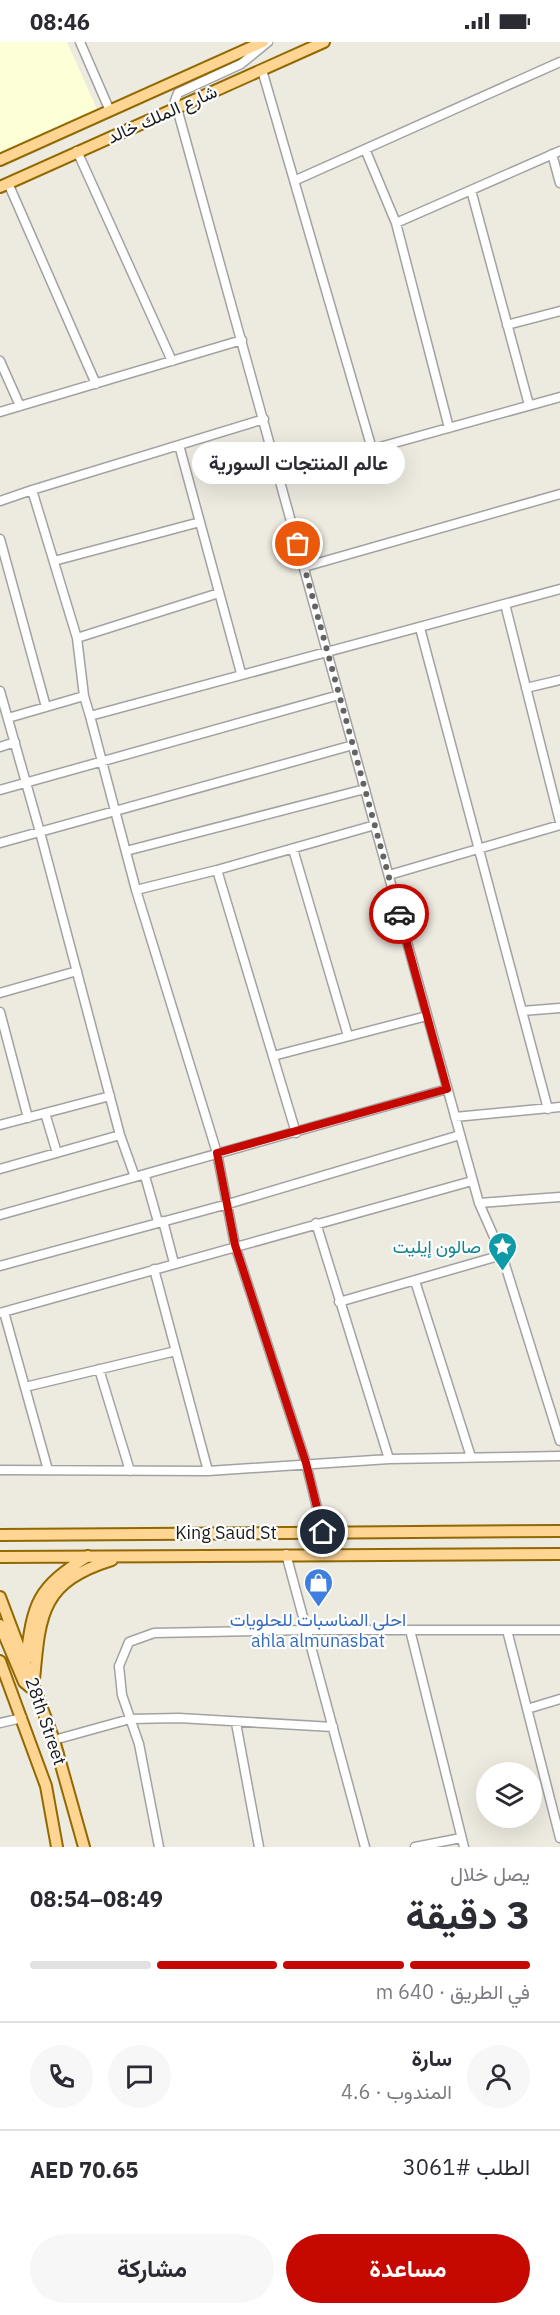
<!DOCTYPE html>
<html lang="ar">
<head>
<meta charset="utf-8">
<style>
	body { margin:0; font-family:"IBM Plex Sans",Vazirmatn,sans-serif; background:#f7f7f7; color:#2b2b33; direction:rtl; height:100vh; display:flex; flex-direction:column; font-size:22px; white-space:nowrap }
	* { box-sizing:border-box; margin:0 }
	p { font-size:20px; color:#7c7c81 }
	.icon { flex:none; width:33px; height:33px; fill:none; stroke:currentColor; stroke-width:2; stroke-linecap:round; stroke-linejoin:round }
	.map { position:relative; height:1805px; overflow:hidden; direction:ltr }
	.details { display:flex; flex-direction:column; background:#fff; flex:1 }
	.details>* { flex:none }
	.fabs { position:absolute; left:476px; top:1720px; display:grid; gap:12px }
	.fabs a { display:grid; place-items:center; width:66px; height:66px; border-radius:50%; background:#fff; box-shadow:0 6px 24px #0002; font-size:30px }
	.pin { position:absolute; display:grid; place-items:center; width:51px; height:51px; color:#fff; margin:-26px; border:3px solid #fff; border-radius:50%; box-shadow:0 2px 6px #0007 }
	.courier { position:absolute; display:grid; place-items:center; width:60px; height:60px; margin:-30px; border:4px solid #c60900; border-radius:50%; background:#fff; color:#222; box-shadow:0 2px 8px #0007 }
	.bubble { position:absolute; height:42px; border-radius:21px; background:#fff; box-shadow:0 6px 24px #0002; font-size:20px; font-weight:700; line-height:42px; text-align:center; direction:rtl }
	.overview em { font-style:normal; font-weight:700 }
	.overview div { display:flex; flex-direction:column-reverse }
	.overview { display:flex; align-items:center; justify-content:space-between; height:102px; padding:0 30px }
	h1 { font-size:39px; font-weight:700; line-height:45px }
	.bar { display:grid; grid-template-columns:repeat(4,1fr); gap:9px 6px; align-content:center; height:72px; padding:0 30px }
	.bar i { height:8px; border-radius:4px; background:#e1e1e2 }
	.bar .active { background:#c60900 }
	.bar p { grid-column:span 4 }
	.line { display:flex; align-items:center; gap:15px; padding:0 30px; border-top:2px solid #e1e1e2 }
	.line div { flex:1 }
	.round { display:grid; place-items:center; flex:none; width:63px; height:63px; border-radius:32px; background:#f7f7f7 }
	.action { display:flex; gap:12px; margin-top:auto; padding:12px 30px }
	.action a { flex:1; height:69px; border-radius:36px; background:#c60900; color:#fff; font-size:24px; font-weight:700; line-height:69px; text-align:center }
	.action a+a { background:#f7f7f7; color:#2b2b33 }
	.status { display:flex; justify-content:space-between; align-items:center; height:42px; padding:0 30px; background:#fff; direction:ltr }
	.status svg { height:16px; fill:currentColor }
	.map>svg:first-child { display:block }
	.education { fill:#fdffd7 }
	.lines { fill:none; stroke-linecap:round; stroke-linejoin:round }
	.minor-casing { stroke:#a2a2a2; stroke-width:11 }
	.major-casing { stroke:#926800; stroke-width:14 }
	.minor { stroke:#fff; stroke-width:8 }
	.major { stroke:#ffd593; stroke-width:10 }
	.done { stroke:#646360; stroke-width:6; stroke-dasharray:0 10.8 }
	.route { stroke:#c60900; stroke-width:8 }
	.labels { text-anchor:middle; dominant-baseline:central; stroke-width:4.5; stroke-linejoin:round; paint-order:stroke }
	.street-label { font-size:18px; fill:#1b1b1b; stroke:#fff }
	.culture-label { font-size:18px; fill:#0d838f; stroke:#fff; text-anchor:end }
	.shop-label { font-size:18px; fill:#366cbe; stroke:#fff }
</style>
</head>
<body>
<div class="status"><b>08:46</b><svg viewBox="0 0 49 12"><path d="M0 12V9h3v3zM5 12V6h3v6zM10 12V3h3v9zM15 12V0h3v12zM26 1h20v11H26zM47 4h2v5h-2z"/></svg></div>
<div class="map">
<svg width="560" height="1805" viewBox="0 0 560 1805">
	<rect width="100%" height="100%" fill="#edeae0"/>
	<path class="education" d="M0,0H67L97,67L0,110Z"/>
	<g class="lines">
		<defs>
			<path id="minor" d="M80,0L110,69
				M268,0L241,22L178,51L175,59L479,1161L502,1213L560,1399
				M262,28L372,407
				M365,107L396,181L449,386
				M77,109L172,319
				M552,112L560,141
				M296,138L560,20
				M8,141L96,342
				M471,148L529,363
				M396,181L560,109
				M507,283L560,269
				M0,319L20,364
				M0,370L242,298
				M179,403L241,631
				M279,433L560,355
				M0,459L32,448
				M0,497L46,665
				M54,519L200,480
				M304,525L560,452
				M505,562L560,780
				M420,586L548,1067
				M77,596L219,551
				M526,646L560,638
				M0,649L40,790L120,1093L135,1135
				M90,674L84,654L77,596L32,448L264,377
				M8,676L84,654
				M0,705L15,700
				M0,748L339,653
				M0,801L353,703
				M293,807L348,994
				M126,809L365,747
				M389,833L560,783
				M136,848L217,828
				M0,951L77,929
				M522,969L560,966
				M0,970L28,1076
				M273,1014L427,974
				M45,1071L57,1111
				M455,1075L560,1065
				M0,1083L110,1054
				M296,1091L217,828L375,783
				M0,1127L120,1093
				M145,1134L158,1180
				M479,1161L560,1155
				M0,1173L447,1047
				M163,1179L174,1221
				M316,1181L389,1417
				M0,1224L228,1162L460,1093
				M154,1227L208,1429
				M415,1239L471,1415
				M339,1260L502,1213
				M4,1270L48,1428
				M0,1271L472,1139
				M99,1327L130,1429
				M25,1345L176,1309
				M0,1428L208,1429L389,1417L560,1414
				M323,1490L306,1421L235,1203L217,1111L136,848L90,674L560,547
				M286,1512L365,1805
				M410,1588L464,1805
				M507,1588L560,1796
				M527,1667L560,1657
				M0,1681L22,1676
				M236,1681L259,1805
				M54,1698L130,1677L179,1676L333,1685
				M159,1805L139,1702L122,1653L119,1624L129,1600L154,1591L307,1588H560
				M415,1805L461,1796"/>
			<path id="major" d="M0,118L263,0
				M0,145L324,0
				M0,1493L560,1489
				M0,1515L560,1512
				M0,1555L54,1698L84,1805
				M0,1583L24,1640L36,1650
				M26,1618C33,1560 37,1546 88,1514
				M0,1619L46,1744L57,1805
				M34,1638C40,1572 41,1540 112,1518"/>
		</defs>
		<use href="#minor" class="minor-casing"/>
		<use href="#major" class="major-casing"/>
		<use href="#minor" class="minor"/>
		<use href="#major" class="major"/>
	</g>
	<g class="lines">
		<path class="done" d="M298,502L399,872"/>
		<path class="route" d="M323,1490L306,1421L235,1203L217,1111L447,1047L399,872"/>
	</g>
	<defs>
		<symbol id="sight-pin" viewBox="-11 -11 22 30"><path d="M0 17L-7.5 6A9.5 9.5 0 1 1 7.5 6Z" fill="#0f9aa8" stroke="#fff"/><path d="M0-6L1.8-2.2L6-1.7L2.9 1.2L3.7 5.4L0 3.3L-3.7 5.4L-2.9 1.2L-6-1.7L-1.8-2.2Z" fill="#fff"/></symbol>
		<symbol id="shop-pin" viewBox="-11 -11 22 30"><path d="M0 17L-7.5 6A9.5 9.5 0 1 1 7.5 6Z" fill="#3f7fe0" stroke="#fff"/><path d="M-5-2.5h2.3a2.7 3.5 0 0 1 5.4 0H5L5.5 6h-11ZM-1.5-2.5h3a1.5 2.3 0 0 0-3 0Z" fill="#fff"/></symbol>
	</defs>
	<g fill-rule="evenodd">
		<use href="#sight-pin" x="486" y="1188" width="33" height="45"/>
		<use href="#shop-pin" x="302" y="1524" width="33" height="45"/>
	</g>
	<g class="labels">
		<g class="street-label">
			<text transform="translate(162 72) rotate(-24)">شارع الملك خالد</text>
			<text x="226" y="1490">King Saud St</text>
			<text transform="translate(46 1679) rotate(71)">28th Street</text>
		</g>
		<g class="culture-label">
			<text x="481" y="1204">صالون إيليت</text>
		</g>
		<g class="shop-label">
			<text x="318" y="1577">احلى المناسبات للحلويات<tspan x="318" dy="21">ahla almunasbat</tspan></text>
		</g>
	</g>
</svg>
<div class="fabs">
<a><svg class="icon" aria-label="layers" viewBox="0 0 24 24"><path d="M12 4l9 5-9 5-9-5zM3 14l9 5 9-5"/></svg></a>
</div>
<div class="pin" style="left:298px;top:502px;background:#ea580c"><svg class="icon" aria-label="bag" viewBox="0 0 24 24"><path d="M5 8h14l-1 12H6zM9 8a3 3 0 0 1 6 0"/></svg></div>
<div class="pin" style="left:323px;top:1490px;background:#1f2937"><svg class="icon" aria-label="home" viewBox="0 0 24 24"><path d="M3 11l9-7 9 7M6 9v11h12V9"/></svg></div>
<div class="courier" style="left:399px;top:872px"><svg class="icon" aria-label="car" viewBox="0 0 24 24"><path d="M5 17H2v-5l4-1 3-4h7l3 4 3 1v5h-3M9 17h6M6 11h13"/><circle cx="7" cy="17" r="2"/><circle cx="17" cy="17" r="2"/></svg></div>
<div class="bubble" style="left:192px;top:400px;width:213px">عالم المنتجات السورية</div>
</div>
<section class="details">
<div class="overview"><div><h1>3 دقيقة</h1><p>يصل خلال</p></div><em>08:49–08:54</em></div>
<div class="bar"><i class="active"></i><i class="active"></i><i class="active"></i><i></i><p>في الطريق · 640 m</p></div>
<div class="line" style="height:108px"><a class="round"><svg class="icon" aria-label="person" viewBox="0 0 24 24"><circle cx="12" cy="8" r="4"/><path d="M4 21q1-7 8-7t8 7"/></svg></a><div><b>سارة</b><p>المندوب · 4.6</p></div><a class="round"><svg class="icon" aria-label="chat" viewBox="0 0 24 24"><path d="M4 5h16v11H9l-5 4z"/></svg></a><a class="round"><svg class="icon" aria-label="phone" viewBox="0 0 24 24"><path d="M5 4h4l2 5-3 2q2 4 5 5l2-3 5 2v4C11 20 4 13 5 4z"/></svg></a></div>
<div class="line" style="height:78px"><div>الطلب #3061</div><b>AED 70.65</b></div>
<div class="action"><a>مساعدة</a><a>مشاركة</a></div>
</section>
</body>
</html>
